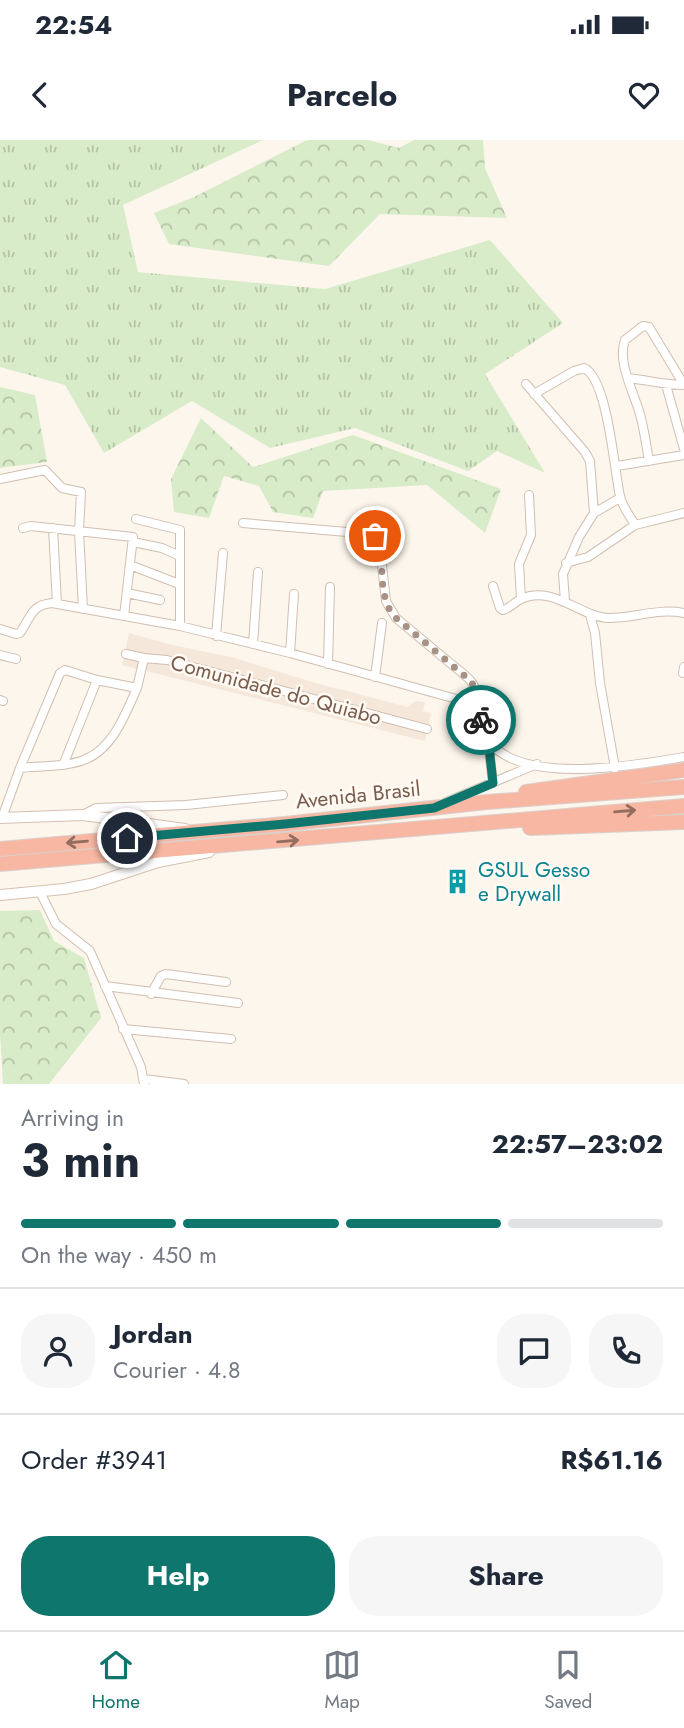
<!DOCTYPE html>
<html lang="en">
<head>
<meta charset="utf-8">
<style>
	body { margin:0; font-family:Jost,sans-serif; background:#f6f6f7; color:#1f2937; height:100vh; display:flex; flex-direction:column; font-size:26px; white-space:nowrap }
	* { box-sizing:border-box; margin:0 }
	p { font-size:23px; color:#747a83 }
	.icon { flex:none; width:38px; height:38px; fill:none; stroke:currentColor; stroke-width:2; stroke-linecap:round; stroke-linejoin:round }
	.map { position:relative; height:944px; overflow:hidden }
	.side { display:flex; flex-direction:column; background:#fff; flex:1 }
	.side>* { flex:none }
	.pin { position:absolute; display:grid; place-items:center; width:60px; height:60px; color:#fff; margin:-30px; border:4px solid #fff; border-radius:50%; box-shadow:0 2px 7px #0007 }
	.courier { position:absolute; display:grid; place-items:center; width:70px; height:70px; margin:-35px; border:5px solid #0f766e; border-radius:50%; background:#fff; color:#222; box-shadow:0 2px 9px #0007 }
	.head em { font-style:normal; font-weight:700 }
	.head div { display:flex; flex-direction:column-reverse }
	.head { display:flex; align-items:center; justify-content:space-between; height:119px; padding:0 21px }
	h1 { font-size:46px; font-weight:700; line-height:52px }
	.bar { display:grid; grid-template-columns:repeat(4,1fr); gap:10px 7px; align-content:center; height:84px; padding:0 21px }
	.bar i { height:9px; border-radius:5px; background:#e0e1e3 }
	.bar .on { background:#0f766e }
	.bar p { grid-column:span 4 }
	.line { display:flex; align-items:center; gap:18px; padding:0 21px; border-top:2px solid #e0e1e3 }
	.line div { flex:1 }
	.round { display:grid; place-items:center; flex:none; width:74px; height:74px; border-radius:28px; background:#f6f6f7 }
	.button { display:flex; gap:14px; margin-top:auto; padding:14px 21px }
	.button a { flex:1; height:80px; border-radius:28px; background:#0f766e; color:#fff; font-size:28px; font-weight:700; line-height:80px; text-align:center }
	.button a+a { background:#f6f6f7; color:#1f2937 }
	.status { display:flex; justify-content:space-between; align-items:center; height:49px; padding:0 35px; background:#fff; direction:ltr }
	.status svg { height:19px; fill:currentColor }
	header { display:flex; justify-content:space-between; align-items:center; height:91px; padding:0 21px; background:#fff; font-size:32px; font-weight:700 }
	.tab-bar { display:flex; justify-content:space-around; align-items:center; height:98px; border-top:2px solid #e0e1e3; background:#fff; font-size:19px; color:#747a83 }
	.tab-bar a { display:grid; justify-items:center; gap:4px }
	.tab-bar .on { color:#0f766e }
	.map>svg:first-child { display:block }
	.residential { fill:#f5e8da }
	.grass { fill:url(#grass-tufts) }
	.forest { fill:url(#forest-crowns) }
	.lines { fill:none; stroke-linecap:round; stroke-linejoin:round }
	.street-casing { stroke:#d1beb0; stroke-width:10 }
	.secondary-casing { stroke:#d6c0b0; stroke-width:12 }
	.highway-casing { stroke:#dad1cd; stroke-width:16 }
	.street { stroke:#fff; stroke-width:8 }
	.secondary { stroke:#fff; stroke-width:10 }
	.highway { stroke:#f7b7a3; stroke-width:14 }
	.oneway { stroke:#936e5e }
	.done { stroke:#a89285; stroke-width:7; stroke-dasharray:0 12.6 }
	.route { stroke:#0f766e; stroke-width:9 }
	.labels { text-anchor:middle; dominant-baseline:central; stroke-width:5; stroke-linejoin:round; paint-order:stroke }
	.street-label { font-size:21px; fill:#7a5c4d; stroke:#fffaf3 }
	.culture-label { font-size:21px; fill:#0d838f; stroke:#fffaf3; text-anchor:start }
</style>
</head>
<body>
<div class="status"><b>22:54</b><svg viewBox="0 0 49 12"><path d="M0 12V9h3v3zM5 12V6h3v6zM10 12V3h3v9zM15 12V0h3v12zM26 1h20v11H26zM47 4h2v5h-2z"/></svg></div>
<header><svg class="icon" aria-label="back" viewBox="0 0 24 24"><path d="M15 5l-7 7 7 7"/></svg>Parcelo<svg class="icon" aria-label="heart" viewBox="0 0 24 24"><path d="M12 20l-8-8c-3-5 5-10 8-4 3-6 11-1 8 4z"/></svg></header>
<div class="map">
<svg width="684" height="944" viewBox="0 0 684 944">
	<defs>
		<pattern id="grass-tufts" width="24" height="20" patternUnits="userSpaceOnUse" patternTransform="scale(1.75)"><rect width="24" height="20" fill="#d8ecc9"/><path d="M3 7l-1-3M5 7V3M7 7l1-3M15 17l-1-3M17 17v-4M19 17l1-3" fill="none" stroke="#b4c2a5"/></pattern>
		<pattern id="forest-crowns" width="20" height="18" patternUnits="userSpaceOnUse" patternTransform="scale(1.75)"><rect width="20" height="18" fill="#d8ecc9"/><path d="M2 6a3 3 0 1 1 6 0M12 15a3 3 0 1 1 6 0" fill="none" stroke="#b4c2a5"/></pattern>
	</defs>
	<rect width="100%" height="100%" fill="#fdf6ec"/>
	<path class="residential" d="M129,493L168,504L235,518L312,542L408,567L415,561L425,562L423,571L431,573L425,601L122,525Z"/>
	<path class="grass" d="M0,0H263L123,65L138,132L325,149L490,100L563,183L485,234L545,333L497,311L468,331L355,288L270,308L192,261L104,313L65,245L0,227Z"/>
	<path class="forest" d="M307,0H368L399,8L414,0H483L485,28L507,78L380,74L329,126L169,104L154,73L194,57Z
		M0,247L35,255L47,322L0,328Z
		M201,278L253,327L353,295L501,349L485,393L427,345L323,351L313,378L273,372L259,346L224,336L209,378L174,372L171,339Z
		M40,770L54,801L84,818L101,878L49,944H3L0,895V771Z"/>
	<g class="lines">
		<defs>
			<path id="street" d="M628,238C647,240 665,245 684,245
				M526,244L585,312L590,321L594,373
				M666,245L684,309
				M534,254L574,231L584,228C608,239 614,330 620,356C622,366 630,376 635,385
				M649,321C646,304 644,287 639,271C633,251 617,221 625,200L643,186L649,187L684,245
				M617,326L684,315
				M0,339L45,330L62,348L81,352L79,391L83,469
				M136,379L180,390V486L290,513L478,565
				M243,383L370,394L379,399L386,461L396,478C414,493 432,508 450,523C457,529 468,536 473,544C483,561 477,584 489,601C521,646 638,625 684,617
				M23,388L31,386L133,397L124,476
				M53,388L57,464
				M133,402L162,408L180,416
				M566,423L588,417L635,385L684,373
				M130,425L179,444
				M493,446L500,468L503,470C510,468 515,462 521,459C552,444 580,477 609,478C635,478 658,468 684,473
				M127,453L160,460
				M521,459L519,424L531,395L529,355
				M565,461L563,434L579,397L594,373L620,358
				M590,475L595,493L600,543L615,628
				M0,489L16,494L20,493C31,477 31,465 52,463L180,486
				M216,496L223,413
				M253,504L258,432
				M290,513L294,454
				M126,514L144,518L167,520L427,589
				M0,515L16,519
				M328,524L330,447
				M683,533L684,527
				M375,537L382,483
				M0,560L3,561
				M488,601L493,643
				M64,623L97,540
				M20,628C39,626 69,627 86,619C113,608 126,573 137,548
				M446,662L537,624
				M83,675L96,668L186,665L283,655
				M2,678L20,628L60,533L65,530L97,540L137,548L144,518
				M40,752L56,784L90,811L141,927L144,944
				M105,846L238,863
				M151,854L161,836L166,834L226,842
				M123,889L231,899
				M144,939L184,944"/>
			<path id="secondary" d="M0,678L83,675L185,689
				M0,755L64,749L91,744L158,722L209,712"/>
			<path id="highway" d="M526,652L684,630
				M530,688L684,682
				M0,709L285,684L487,662L684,647
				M0,724L684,666"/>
		</defs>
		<use href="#street" class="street-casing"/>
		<use href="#secondary" class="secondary-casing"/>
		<use href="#highway" class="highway-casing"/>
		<use href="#street" class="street"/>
		<use href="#secondary" class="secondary"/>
		<use href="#highway" class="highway"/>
	</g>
	<defs><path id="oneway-shaft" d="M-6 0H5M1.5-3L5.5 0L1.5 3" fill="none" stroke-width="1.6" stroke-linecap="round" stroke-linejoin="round" transform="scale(1.75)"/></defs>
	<g class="oneway">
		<use href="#oneway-shaft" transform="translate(625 671) rotate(-5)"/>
		<use href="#oneway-shaft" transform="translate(288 701) rotate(-5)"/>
		<use href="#oneway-shaft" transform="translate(77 702) rotate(175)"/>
	</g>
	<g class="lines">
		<path class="done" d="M375,396L381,403C383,426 378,460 396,478L472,542L481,580"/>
		<path class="route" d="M127,698L285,684L434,668L493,643L488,598L481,580"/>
	</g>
	<defs>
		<symbol id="building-bare" viewBox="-9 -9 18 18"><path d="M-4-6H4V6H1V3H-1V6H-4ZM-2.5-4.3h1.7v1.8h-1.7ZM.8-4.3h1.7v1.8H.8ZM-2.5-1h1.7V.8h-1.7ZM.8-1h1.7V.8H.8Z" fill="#0f9aa8" stroke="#fffaf3" stroke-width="2.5" paint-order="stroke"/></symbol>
	</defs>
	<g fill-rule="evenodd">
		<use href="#building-bare" x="440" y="724" width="35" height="35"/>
	</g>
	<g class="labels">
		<g class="street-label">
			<text transform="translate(276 550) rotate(15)">Comunidade do Quiabo</text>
			<text transform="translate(358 655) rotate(-6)">Avenida Brasil</text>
		</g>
		<g class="culture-label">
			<text x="478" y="730">GSUL Gesso<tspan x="478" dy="24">e Drywall</tspan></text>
		</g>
	</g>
</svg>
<div class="pin" style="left:375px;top:396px;background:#ea580c"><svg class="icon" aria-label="bag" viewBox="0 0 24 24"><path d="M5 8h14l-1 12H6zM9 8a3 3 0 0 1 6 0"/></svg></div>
<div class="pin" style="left:127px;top:698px;background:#1f2937"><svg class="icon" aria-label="home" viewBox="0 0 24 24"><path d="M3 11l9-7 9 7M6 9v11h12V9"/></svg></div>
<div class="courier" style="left:481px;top:580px"><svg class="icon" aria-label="bike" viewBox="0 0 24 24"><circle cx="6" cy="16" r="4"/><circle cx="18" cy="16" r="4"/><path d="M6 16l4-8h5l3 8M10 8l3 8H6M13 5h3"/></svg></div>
</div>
<section class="side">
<div class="head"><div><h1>3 min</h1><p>Arriving in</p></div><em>22:57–23:02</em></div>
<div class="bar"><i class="on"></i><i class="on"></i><i class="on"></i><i></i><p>On the way · 450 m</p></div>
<div class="line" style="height:126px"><a class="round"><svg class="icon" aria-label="person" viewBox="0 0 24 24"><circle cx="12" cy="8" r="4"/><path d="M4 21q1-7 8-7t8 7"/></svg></a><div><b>Jordan</b><p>Courier · 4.8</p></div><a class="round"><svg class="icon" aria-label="chat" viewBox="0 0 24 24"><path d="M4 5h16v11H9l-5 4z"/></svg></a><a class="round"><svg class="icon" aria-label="phone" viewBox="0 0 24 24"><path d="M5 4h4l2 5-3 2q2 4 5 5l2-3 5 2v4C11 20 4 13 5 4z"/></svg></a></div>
<div class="line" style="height:91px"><div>Order #3941</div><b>R$61.16</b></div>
<div class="button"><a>Help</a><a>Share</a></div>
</section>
<nav class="tab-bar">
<a class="on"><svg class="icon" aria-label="home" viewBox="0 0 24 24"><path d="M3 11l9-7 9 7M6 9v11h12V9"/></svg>Home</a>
<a><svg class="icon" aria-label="map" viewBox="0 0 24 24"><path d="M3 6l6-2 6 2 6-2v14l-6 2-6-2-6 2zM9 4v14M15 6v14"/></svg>Map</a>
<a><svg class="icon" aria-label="saved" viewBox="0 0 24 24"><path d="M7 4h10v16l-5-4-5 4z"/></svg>Saved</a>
</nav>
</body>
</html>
